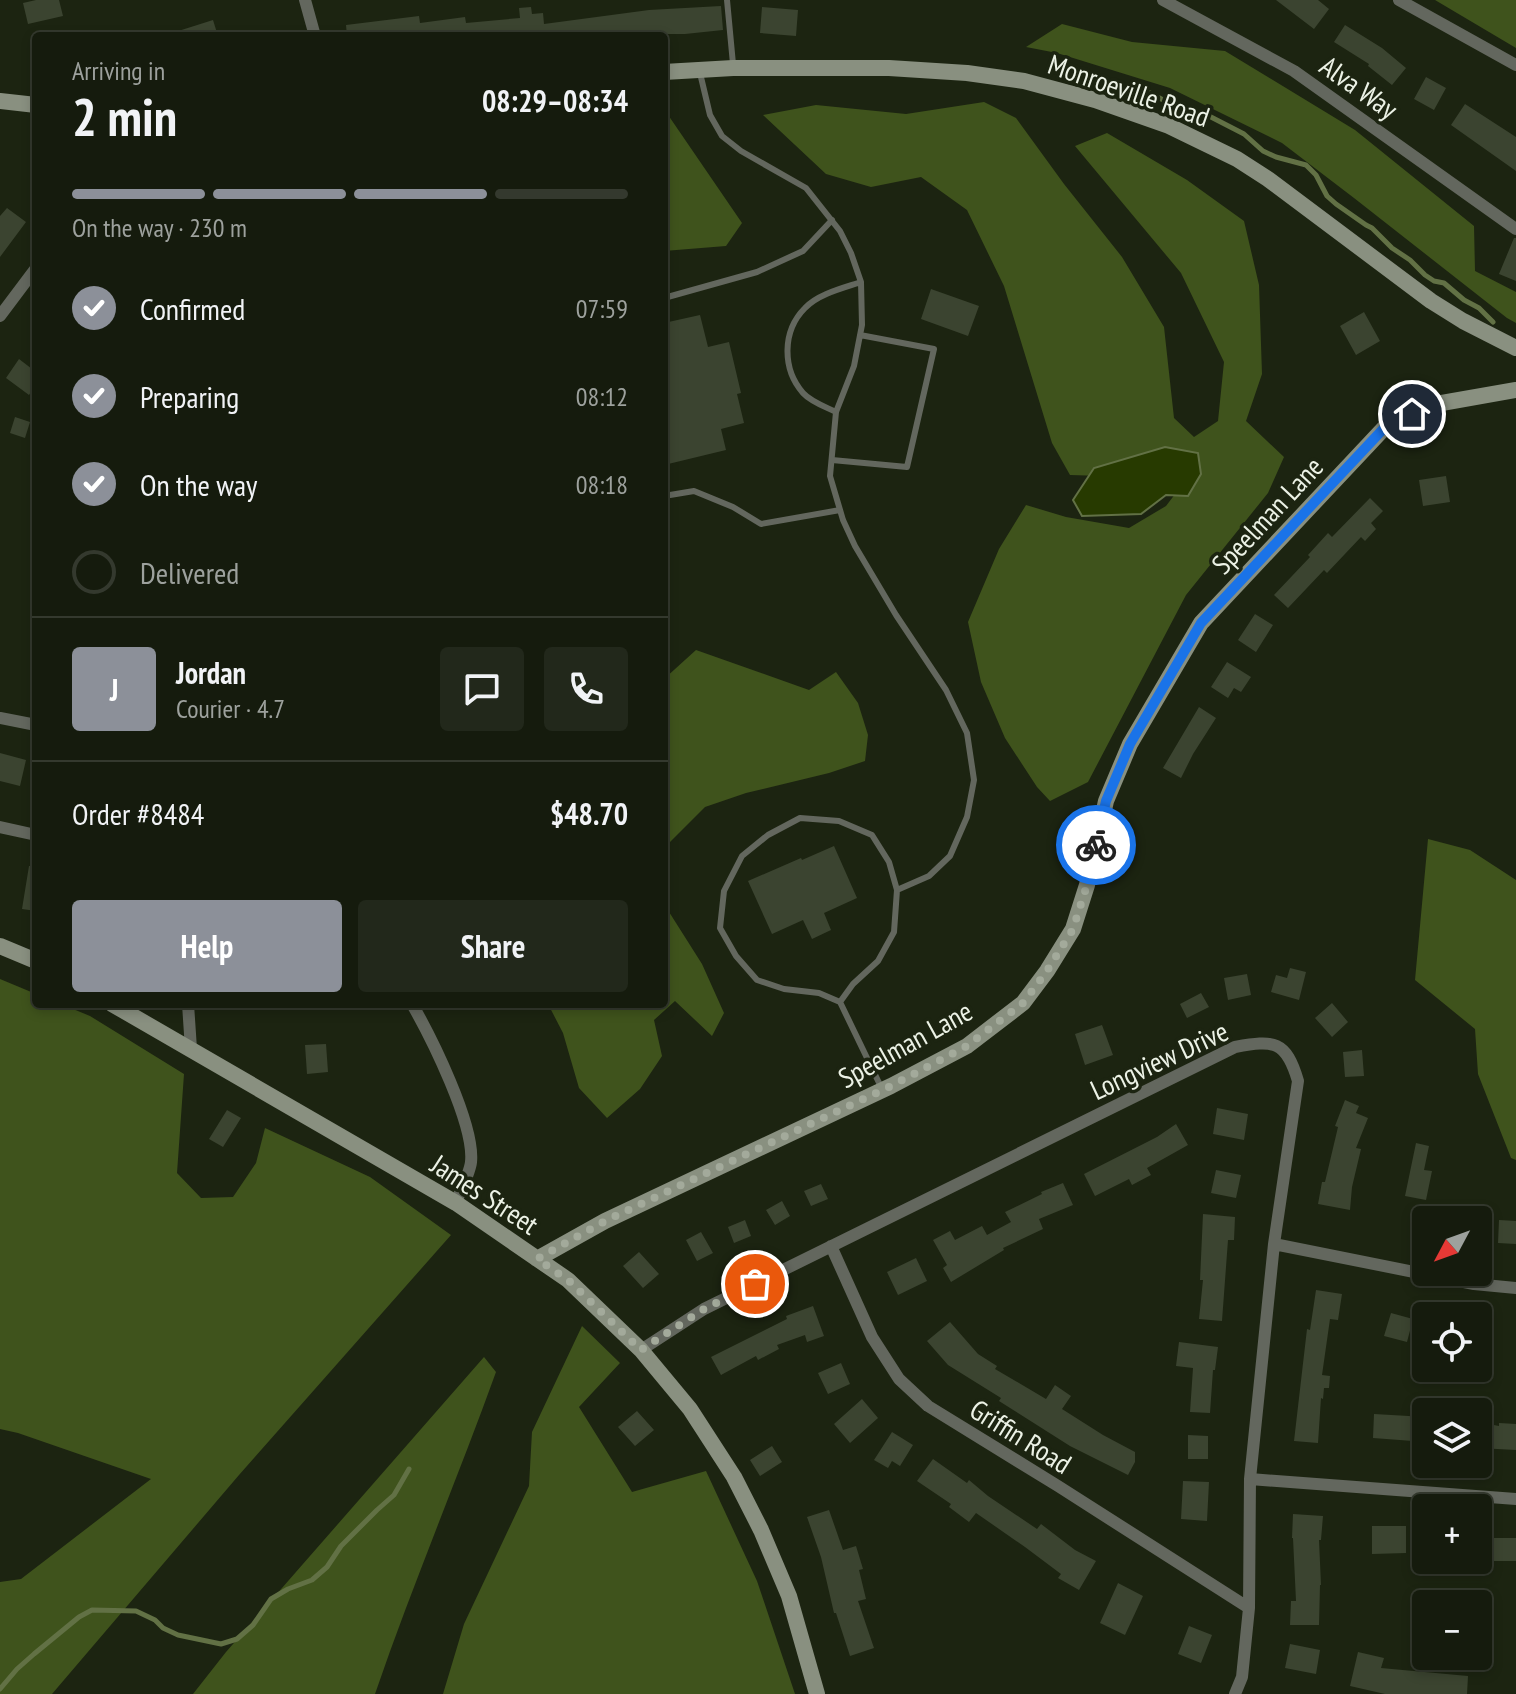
<!DOCTYPE html>
<html lang="en">
<head>
<meta charset="utf-8">
<style>
	body { margin:0; font-family:"PT Sans Narrow",sans-serif; background:#22281b; color:#f1f3f6; height:100vh; display:flex; flex-direction:column; font-size:30px; white-space:nowrap }
	* { box-sizing:border-box; margin:0 }
	p { font-size:26px; color:#9da19d }
	.icon { flex:none; width:44px; height:44px; fill:none; stroke:currentColor; stroke-width:2; stroke-linecap:round; stroke-linejoin:round }
	.map { position:relative; flex:1; overflow:hidden }
	.sheet { position:absolute; left:32px; top:32px; width:636px; height:976px; display:flex; flex-direction:column; background:#151b0d; border-radius:8px; box-shadow:0 4px 12px #0003,0 0 0 2px #34392e }
	.sheet>* { flex:none }
	.needle { width:52px; rotate:229deg }
	.controls { position:absolute; left:1412px; top:1206px; display:grid; gap:16px }
	.controls a { display:grid; place-items:center; width:80px; height:80px; border-radius:8px; background:#151b0d; box-shadow:0 4px 12px #0003,0 0 0 2px #34392e; font-size:40px }
	.pin { position:absolute; display:grid; place-items:center; width:68px; height:68px; color:#fff; margin:-34px; border:4px solid #fff; border-radius:50%; box-shadow:0 2px 8px #0007 }
	.courier { position:absolute; display:grid; place-items:center; width:80px; height:80px; margin:-40px; border:6px solid #1a73e8; border-radius:50%; background:#fff; color:#222; box-shadow:0 2px 10px #0007 }
	.head em { font-style:normal; font-weight:700 }
	.head div { display:flex; flex-direction:column-reverse }
	.head { display:flex; align-items:center; justify-content:space-between; height:136px; padding:0 40px }
	h1 { font-size:52px; font-weight:700; line-height:60px }
	.bar { display:grid; grid-template-columns:repeat(4,1fr); gap:12px 8px; align-content:center; height:96px; padding:0 40px }
	.bar i { height:10px; border-radius:6px; background:#34392e }
	.bar .selected { background:#8c9099 }
	.bar p { grid-column:span 4 }
	.line { display:flex; align-items:center; gap:20px; padding:0 40px; border-top:2px solid #34392e }
	.line div { flex:1 }
	.round { display:grid; place-items:center; flex:none; width:84px; height:84px; border-radius:8px; background:#22281b }
	ol { padding:0 40px; list-style:none }
	li { display:flex; align-items:center; gap:24px; height:88px }
	li p { margin-inline-start:auto }
	li .icon { padding:8px; border-radius:50%; background:#8c9099; color:#fff; stroke-width:4 }
	li:last-child { color:#9da19d }
	li i { width:44px; height:44px; border:4px solid #34392e; border-radius:50% }
	.button { display:flex; gap:16px; margin-top:auto; padding:16px 40px }
	.button a { flex:1; height:92px; border-radius:8px; background:#8c9099; color:#fff; font-size:32px; font-weight:700; line-height:92px; text-align:center }
	.button a+a { background:#22281b; color:#f1f3f6 }
	.map>svg:first-child { display:block }
	.forest { fill:#3f531c }
	.water { fill:#273a00; stroke:#627145; stroke-width:2 }
	.lines { fill:none; stroke-linecap:round; stroke-linejoin:round }
	.stream { stroke:#627145; stroke-width:5 }
	.building { fill:#3b4430 }
	.lane { stroke:#63675e; stroke-width:6 }
	.street { stroke:#63675e; stroke-width:12 }
	.secondary { stroke:#899080; stroke-width:16 }
	.done { stroke:#a3aa9b; stroke-width:8; stroke-dasharray:0 14.4 }
	.route { stroke:#1a73e8; stroke-width:10 }
	.labels { text-anchor:middle; dominant-baseline:central; stroke-width:7; stroke-linejoin:round; paint-order:stroke }
	.street-label { font-size:28px; fill:#ecf2e6; stroke:#1c2411 }
</style>
</head>
<body>
<div class="map">
<svg width="1516" height="1694" viewBox="0 0 1516 1694">
	<rect width="100%" height="100%" fill="#1c2411"/>
	<path class="forest" d="M1435,0H1516V48Z
		M1062,24L1132,42L1225,51L1355,130L1474,226L1475,271L1516,292V323L1507,318L1354,198L1282,143L1170,88L1057,53L1026,47Z
		M984,102L1016,118L1064,184L1122,257L1164,327L1174,418L1194,437L1218,421L1224,362L1181,273L1075,146L1107,133L1187,180L1244,221L1259,285L1262,374L1246,421L1284,457L1268,493L1186,595L1088,782L1050,801L1037,787L1005,738L981,682L968,622L999,549L1026,505L1066,517L1129,528L1166,506L1185,481L1136,477L1070,475L1052,443L1004,286L967,210L921,177L871,187L826,174L763,115L816,105L906,114Z
		M664,109L742,223L726,246L664,251Z
		M696,650L809,690L836,672L858,703L868,735L865,761L829,773L746,793L705,807L664,848V679Z
		M1428,839L1470,850L1516,880V1160L1511,1158L1478,1074L1475,1029L1415,980Z
		M664,904L702,964L724,1013L712,1036L675,1001L654,1020L662,1056L640,1089L607,1118L579,1088L563,1033L548,1004H664Z
		M0,979L36,994V1004H61L90,1016L184,1074L177,1173L201,1198L233,1197L256,1163L265,1128L370,1177L451,1235L239,1475L52,1694H0V1582L21,1579L151,1479L18,1433L0,1429Z
		M582,1326L620,1363L579,1407L632,1492L706,1471L757,1581L795,1694H443L464,1624L529,1486L532,1432Z
		M484,1357L496,1372C457,1480 412,1586 375,1694H193L226,1652Z"/>
	<path class="water" d="M1165,447L1198,453L1201,474L1188,496L1166,495L1141,514L1082,516L1073,500L1094,468Z"/>
	<g class="lines">
		<path class="stream" d="M1055,67L1134,91L1150,93L1180,109L1193,114L1209,116L1244,134L1263,151L1276,157L1306,165L1316,175L1327,196L1336,204L1366,225L1372,228L1392,248L1410,260L1425,275L1434,281L1444,283L1464,300L1479,308L1493,322
			M0,1689L17,1669L34,1654L79,1617L92,1610L136,1611L155,1620L163,1628L178,1635L221,1644L237,1639L253,1625L271,1599L288,1589L312,1580L327,1567L341,1546L377,1510L394,1495L409,1469"/>
	</g>
	<path class="building" d="M36,0H59L63,16L28,24L23,3Z
		M1276,0H1318L1329,9L1314,29Z
		M721,6L723,30L685,34H649V33L622,36H347L346,25L419,16L420,23L465,17L466,23L520,18L519,8L531,7L532,14L543,13L544,24L649,10Z
		M762,7L798,10L796,36L760,33Z
		M213,20L218,36H173L172,33Z
		M1345,25L1382,48L1406,68L1392,85L1368,66L1369,64L1334,42Z
		M1426,77L1446,88L1434,110L1414,99Z
		M1465,104L1516,137V171L1451,125Z
		M7,208L26,222L0,257V216Z
		M1514,238H1516V281L1499,274Z
		M931,289L979,306L968,336L921,319Z
		M1364,312L1380,341L1356,355L1340,326Z
		M700,315L708,347L729,342L741,393L737,394L744,423L721,429L726,450L664,465V415L670,413L664,390V323Z
		M19,359L36,372V385L29,395L6,378Z
		M15,417L30,422L25,438L10,433Z
		M1446,476L1450,502L1423,506L1419,480Z
		M1370,498L1383,511L1371,523L1376,529L1365,541L1361,537L1327,573L1324,570L1288,608L1274,595L1310,557L1308,555L1328,533L1332,537Z
		M1255,614L1273,625L1256,652L1238,640Z
		M1227,662L1251,677L1241,692L1234,688L1228,698L1211,687Z
		M1199,707L1216,718L1193,754L1181,778L1163,768Z
		M0,753L26,760L20,786L0,781Z
		M834,846L857,898L824,913L831,930L812,939L803,920L772,934L748,881L801,858L802,860Z
		M29,866H36V911L22,909Z
		M1290,968L1306,972L1299,1000L1271,992L1276,975L1287,978Z
		M1247,974L1251,995L1228,1000L1224,978Z
		M1201,993L1209,1007L1187,1018L1180,1004Z
		M1332,1003L1348,1022L1332,1037L1315,1018Z
		M1102,1025L1113,1055L1085,1065L1075,1034Z
		M326,1044L328,1072L307,1074L305,1045Z
		M1362,1050L1364,1076L1345,1077L1343,1052Z
		M1345,1100L1359,1106L1356,1113L1368,1118L1356,1148L1361,1149L1352,1187L1350,1210L1318,1204L1322,1182H1325L1338,1127L1335,1126Z
		M1217,1108L1248,1114L1244,1140L1213,1134Z
		M227,1110L241,1118L223,1147L209,1139Z
		M1176,1124L1188,1145L1147,1168L1151,1175L1132,1185L1129,1179L1095,1196L1084,1174L1157,1137Z
		M1416,1143L1429,1146L1424,1170L1432,1171L1426,1200L1405,1196Z
		M1216,1170L1241,1175L1236,1198L1211,1193Z
		M1063,1183L1073,1205L1039,1219L1043,1229L1003,1248L1004,1250L951,1282L943,1268L947,1265L933,1240L950,1231L955,1240L982,1226L987,1235L1011,1222L1005,1212L1042,1194L1041,1192Z
		M821,1184L828,1199L811,1206L804,1191Z
		M782,1201L790,1216L775,1225L766,1210Z
		M1203,1214L1235,1217L1234,1240H1228L1222,1321L1199,1319L1203,1280H1200Z
		M745,1220L751,1236L734,1243L728,1227Z
		M1499,1220L1516,1221V1244L1498,1243Z
		M701,1232L713,1253L697,1261L686,1240Z
		M639,1252L659,1274L643,1288L623,1266Z
		M916,1258L927,1281L898,1295L887,1272Z
		M1316,1290L1342,1294L1338,1320L1330,1319L1322,1375L1330,1376L1329,1388H1324L1323,1399L1321,1398L1318,1443L1294,1441L1307,1329L1310,1330Z
		M813,1306L824,1336L807,1342L805,1335L777,1345L779,1349L758,1360L756,1356L721,1375L711,1357L787,1319L786,1316Z
		M1391,1313L1413,1319L1407,1342L1384,1336Z
		M950,1322L978,1354L997,1366L995,1369L1046,1399L1055,1385L1071,1396L1062,1409L1103,1435L1135,1452V1462L1128,1475L1070,1446L999,1401L1001,1398L948,1365L927,1341Z
		M1179,1342L1218,1347L1215,1370H1213L1210,1413L1190,1412L1193,1368L1176,1366Z
		M841,1363L850,1384L828,1394L818,1373Z
		M862,1399L878,1418L850,1443L834,1424Z
		M637,1411L654,1430L635,1446L618,1427Z
		M1374,1414L1426,1417V1442L1373,1438Z
		M1478,1422L1499,1426V1423L1516,1424V1450L1478,1448Z
		M892,1432L913,1445L900,1466L892,1461L888,1468L874,1460Z
		M1188,1435L1208,1436V1459H1188Z
		M772,1446L782,1462L760,1476L750,1460Z
		M933,1459L967,1483L969,1480L988,1496L1037,1529L1041,1524L1075,1550L1096,1561L1079,1590L1058,1578L1061,1574L1025,1547L976,1513L969,1522L949,1507L951,1504L917,1481Z
		M1183,1481L1209,1482L1207,1521L1181,1519Z
		M829,1510L843,1550L856,1546L863,1569L859,1570L866,1599L858,1601L874,1648L850,1656L836,1613H834L821,1557L807,1517Z
		M1293,1514L1323,1516L1321,1540H1319L1321,1585H1320L1319,1625H1290L1291,1601H1296L1293,1538H1292Z
		M1372,1526H1406V1553L1372,1554Z
		M1493,1538H1516V1561H1494Z
		M1118,1583L1143,1596L1125,1635L1100,1623Z
		M1189,1626L1212,1635L1201,1663L1178,1654Z
		M1290,1644L1320,1650L1316,1674L1285,1668Z
		M1358,1652L1384,1658L1381,1668L1468,1676L1467,1694H1385L1350,1686Z"/>
	<g class="lines">
		<path class="lane" d="M727,0L733,64
			M700,73L710,115L722,136L741,151L806,188L840,231L851,253L861,282L862,325L854,366L836,412L830,476L843,520L855,546L896,615L946,690L967,733L974,780L967,817L950,856L929,876L897,890L894,932L878,961L853,984L840,1002L882,1089
			M664,298L757,272L803,251L832,220
			M836,412C826,407 811,402 803,393C782,369 782,331 805,308C818,294 843,288 861,282
			M832,460L907,467L934,349L860,335
			M664,496L694,491L733,507L761,524L840,510
			M840,1002L819,993L784,989L757,980L736,956L720,928L724,891L742,856L768,835L800,818L839,821L872,835L889,862L897,890"/>
		<path class="street" d="M305,0L315,36
			M1163,0L1294,71L1516,229
			M1399,0L1516,65
			M0,316L36,268
			M0,718L36,725
			M0,827L36,835
			M188,1004L191,1049
			M412,1004C431,1037 475,1125 471,1162C470,1173 460,1191 456,1203
			M1274,1244L1474,1284L1516,1288
			M831,1246L872,1337L899,1379L928,1406L1058,1486L1249,1608
			M641,1350L704,1309L1235,1047C1274,1040 1286,1040 1298,1081L1274,1244L1250,1479L1249,1608L1242,1677L1235,1694
			M1250,1479L1516,1499"/>
		<path class="secondary" d="M664,72L733,68H889L967,73L1024,81L1095,100L1169,126L1237,159L1268,179L1431,301L1463,321L1516,348
			M0,101L36,105
			M0,946L36,961
			M112,1004L456,1203L568,1280L641,1350L690,1409L734,1477L761,1530L789,1596L817,1694
			M537,1259L605,1221L891,1086L967,1046L1023,1003L1047,971L1073,929L1087,885L1106,801L1130,744L1201,623L1387,425L1436,404L1516,390"/>
	</g>
	<g class="lines">
		<path class="done" d="M755,1284L704,1309L641,1350L568,1280L537,1259L605,1221L891,1086L967,1046L1023,1003L1047,971L1073,929L1087,885L1096,845"/>
		<path class="route" d="M1096,845L1106,801L1130,744L1201,623L1387,425L1412,414"/>
	</g>
	<g class="labels">
		<g class="street-label">
			<text transform="translate(1359 87) rotate(35)">Alva Way</text>
			<text transform="translate(1129 90) rotate(19)">Monroeville Road</text>
			<text transform="translate(1267 515) rotate(-47)">Speelman Lane</text>
			<text transform="translate(905 1044) rotate(-29)">Speelman Lane</text>
			<text transform="translate(1159 1060) rotate(-25)">Longview Drive</text>
			<text transform="translate(485 1194) rotate(33)">James Street</text>
			<text transform="translate(1021 1436) rotate(32)">Griffin Road</text>
		</g>
	</g>
</svg>
<div class="controls">
<a><svg class="needle" viewBox="-14 -14 28 28"><path d="M0-13l5 13h-10z" fill="#e53935"/><path d="M0 13l5-13h-10z" fill="#9da19d"/></svg></a>
<a><svg class="icon" aria-label="locate" viewBox="0 0 24 24"><circle cx="12" cy="12" r="6"/><path d="M12 2v4M12 18v4M2 12h4M18 12h4"/></svg></a>
<a><svg class="icon" aria-label="layers" viewBox="0 0 24 24"><path d="M12 4l9 5-9 5-9-5zM3 14l9 5 9-5"/></svg></a>
<a>+</a>
<a>−</a>
</div>
<div class="pin" style="left:755px;top:1284px;background:#ea580c"><svg class="icon" aria-label="bag" viewBox="0 0 24 24"><path d="M5 8h14l-1 12H6zM9 8a3 3 0 0 1 6 0"/></svg></div>
<div class="pin" style="left:1412px;top:414px;background:#1f2937"><svg class="icon" aria-label="home" viewBox="0 0 24 24"><path d="M3 11l9-7 9 7M6 9v11h12V9"/></svg></div>
<div class="courier" style="left:1096px;top:845px"><svg class="icon" aria-label="bike" viewBox="0 0 24 24"><circle cx="6" cy="16" r="4"/><circle cx="18" cy="16" r="4"/><path d="M6 16l4-8h5l3 8M10 8l3 8H6M13 5h3"/></svg></div>
<section class="sheet">
<div class="head"><div><h1>2 min</h1><p>Arriving in</p></div><em>08:29–08:34</em></div>
<div class="bar"><i class="selected"></i><i class="selected"></i><i class="selected"></i><i></i><p>On the way · 230 m</p></div>
<ol>
<li><svg class="icon" aria-label="check" viewBox="0 0 24 24"><path d="M5 12l5 5 9-10"/></svg>Confirmed<p>07:59</p></li>
<li><svg class="icon" aria-label="check" viewBox="0 0 24 24"><path d="M5 12l5 5 9-10"/></svg>Preparing<p>08:12</p></li>
<li><svg class="icon" aria-label="check" viewBox="0 0 24 24"><path d="M5 12l5 5 9-10"/></svg>On the way<p>08:18</p></li>
<li><i></i>Delivered</li>
</ol>
<div class="line" style="height:144px"><b class="round" style="background:#8c9099;color:#fff">J</b><div><b>Jordan</b><p>Courier · 4.7</p></div><a class="round"><svg class="icon" aria-label="chat" viewBox="0 0 24 24"><path d="M4 5h16v11H9l-5 4z"/></svg></a><a class="round"><svg class="icon" aria-label="phone" viewBox="0 0 24 24"><path d="M5 4h4l2 5-3 2q2 4 5 5l2-3 5 2v4C11 20 4 13 5 4z"/></svg></a></div>
<div class="line" style="height:104px"><div>Order #8484</div><b>$48.70</b></div>
<div class="button"><a>Help</a><a>Share</a></div>
</section>
</div>
</body>
</html>
